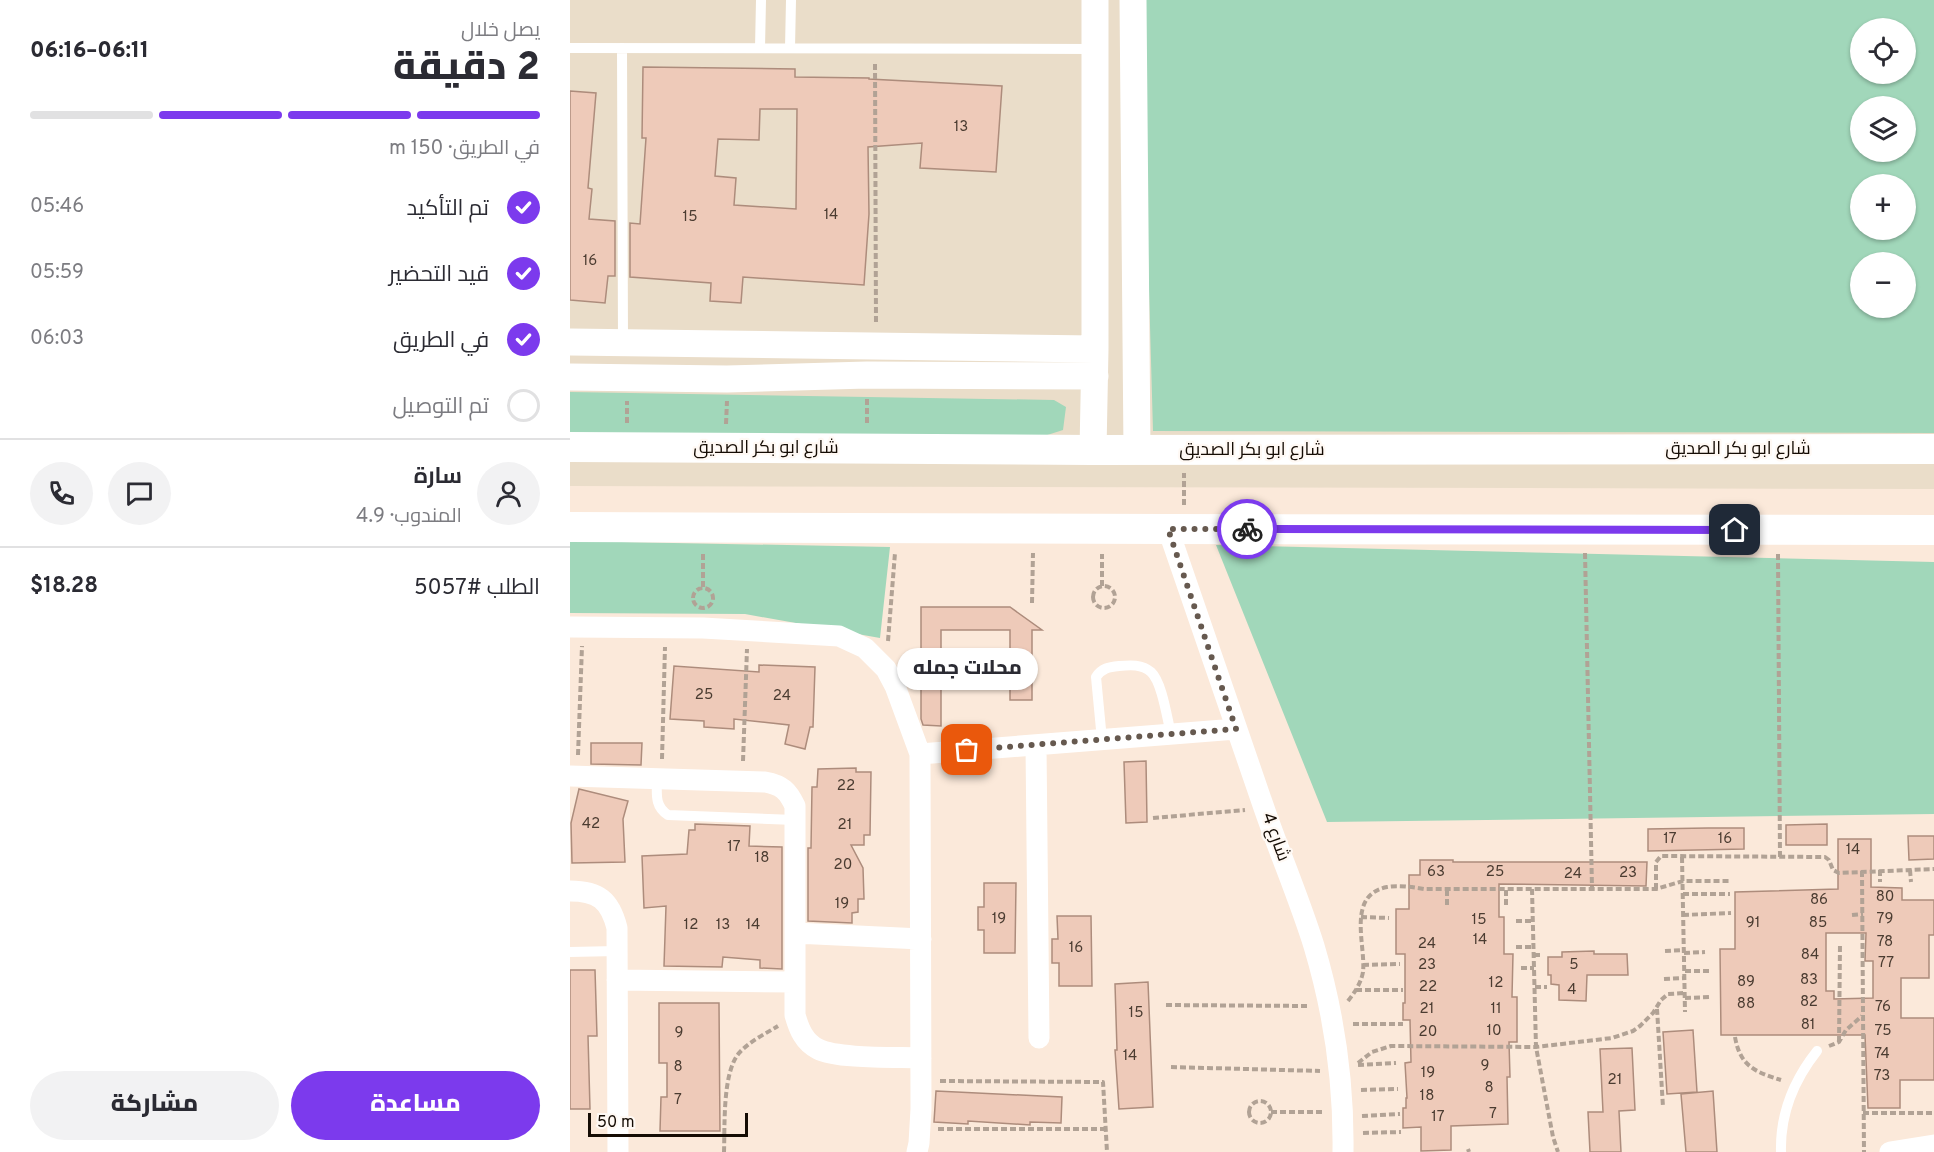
<!DOCTYPE html>
<html lang="ar">
<head>
<meta charset="utf-8">
<style>
	body { margin:0; font-family:Overpass,Cairo,sans-serif; background:#f2f2f3; color:#2b2b33; direction:rtl; height:100vh; display:flex; flex-direction:column; font-size:22px; white-space:nowrap }
	* { box-sizing:border-box; margin:0 }
	p { font-size:20px; color:#7c7c81 }
	.icon { flex:none; width:33px; height:33px; fill:none; stroke:currentColor; stroke-width:2; stroke-linecap:round; stroke-linejoin:round }
	.map { position:relative; flex:1; overflow:hidden; direction:ltr }
	.side { display:flex; flex-direction:column; background:#fff; width:570px }
	.side>* { flex:none }
	.controls { position:absolute; left:1280px; top:18px; display:grid; gap:12px }
	.controls a { display:grid; place-items:center; width:66px; height:66px; border-radius:50%; background:#fff; box-shadow:0 2px 4px #0004; font-size:30px }
	.scale { position:absolute; left:18px; bottom:15px; width:160px; box-sizing:border-box; padding-left:6px; border:3px solid #150c04; border-top:0; font-size:16px; line-height:21px; white-space:nowrap; color:#150c04; -webkit-text-stroke:4px #fff9f4; paint-order:stroke }
	.pin { position:absolute; display:grid; place-items:center; width:51px; height:51px; color:#fff; margin:-26px; border-radius:12px; box-shadow:0 3px 9px #0006 }
	.courier { position:absolute; display:grid; place-items:center; width:60px; height:60px; margin:-30px; border:4px solid #7c3aed; border-radius:50%; background:#fff; color:#222; box-shadow:0 2px 8px #0007 }
	.bubble { position:absolute; height:42px; border-radius:21px; background:#fff; box-shadow:0 2px 4px #0004; font-size:20px; font-weight:800; line-height:42px; text-align:center; direction:rtl }
	.overview em { font-style:normal; font-weight:800 }
	.overview div { display:flex; flex-direction:column-reverse }
	.overview { display:flex; align-items:center; justify-content:space-between; height:102px; padding:0 30px }
	h1 { font-size:39px; font-weight:800; line-height:45px }
	.bar { display:grid; grid-template-columns:repeat(4,1fr); gap:9px 6px; align-content:center; height:72px; padding:0 30px }
	.bar i { height:8px; border-radius:4px; background:#e1e1e2 }
	.bar .current { background:#7c3aed }
	.bar p { grid-column:span 4 }
	.line { display:flex; align-items:center; gap:15px; padding:0 30px; border-top:2px solid #e1e1e2 }
	.line div { flex:1 }
	.round { display:grid; place-items:center; flex:none; width:63px; height:63px; border-radius:32px; background:#f2f2f3 }
	ol { padding:0 30px; list-style:none }
	li { display:flex; align-items:center; gap:18px; height:66px }
	li p { margin-inline-start:auto }
	li .icon { padding:6px; border-radius:50%; background:#7c3aed; color:#fff; stroke-width:4 }
	li:last-child { color:#7c7c81 }
	li i { width:33px; height:33px; border:3px solid #e1e1e2; border-radius:50% }
	.action { display:flex; gap:12px; margin-top:auto; padding:12px 30px }
	.action a { flex:1; height:69px; border-radius:36px; background:#7c3aed; color:#fff; font-size:24px; font-weight:800; line-height:69px; text-align:center }
	.action a+a { background:#f2f2f3; color:#2b2b33 }
	main { display:flex; flex:1; min-height:0 }
	.map>svg:first-child { display:block }
	.commercial { fill:#eaddc9; fill-rule:evenodd }
	.green { fill:#a1d7ba; fill-rule:evenodd }
	.building { fill:#eecab9; stroke:#ad8c7c; stroke-width:1.5; fill-rule:evenodd }
	.lines { fill:none; stroke-linecap:round; stroke-linejoin:round }
	.path { stroke:#b1a295; stroke-width:4; stroke-dasharray:6 3; stroke-linecap:butt }
	.service { stroke:#fff; stroke-width:10 }
	.minor { stroke:#fff; stroke-width:21 }
	.tertiary { stroke:#fff; stroke-width:27 }
	.secondary { stroke:#fff; stroke-width:30 }
	.done { stroke:#66594f; stroke-width:6; stroke-dasharray:0 10.8 }
	.route { stroke:#7c3aed; stroke-width:8 }
	.labels { text-anchor:middle; dominant-baseline:central; stroke-width:4.5; stroke-linejoin:round; paint-order:stroke }
	.number-label { font-size:15px; fill:#4b3c31 }
	.street-label { font-size:18px; fill:#150c04; stroke:#fff9f4 }
</style>
</head>
<body>
<main>
<div class="map">
<svg width="1364" height="1152" viewBox="0 0 1364 1152">
	<rect width="100%" height="100%" fill="#fbe9da"/>
	<path class="commercial" d="M0,0H1364V489L0,486ZM1290,28H1335V74H1290ZM1290,106H1335V152H1290ZM1290,184H1335V230H1290ZM1290,262H1335V308H1290Z"/>
	<path class="green" d="M574,0H1364V433L583,431L572,43ZM1290,28H1335V74H1290ZM1290,106H1335V152H1290ZM1290,184H1335V230H1290ZM1290,262H1335V308H1290Z
		M0,392L484,400L496,407L493,430L471,437L0,438Z
		M0,541L320,547L310,638L175,614L0,613Z
		M646,545L1364,562V814L757,822Z"/>
	<path class="building" d="M73,67L225,69V77L299,78V79L432,86L426,172L350,168L352,143L298,147L299,214L294,285L173,277L171,303L140,301L141,283L60,277V223L70,224L76,138H72ZM190,109H227L226,209L164,205L166,178L145,176L148,139L189,140Z
		M0,91L26,93L18,188L22,189L19,219L45,221V276H38L35,303L0,300Z
		M351,607H440L472,630H462V700H440V630H371V726L353,725L351,719Z
		M189,665L245,667L243,727H240L235,749L215,744L219,725L164,719V729L134,727V721L100,719L104,666L189,672Z
		M21,743H72L71,765L21,764Z
		M576,761L577,822L556,823L554,762Z
		M286,768V772H301L300,835H294V845H281L293,868L294,899H288V912L282,913V923L238,921V848H241L242,787H247L248,769Z
		M9,789L58,801L53,819L55,862L2,863L1,823Z
		M125,824L180,826L179,846L212,847V969L190,968V960L153,957L152,967L94,966L96,906L74,908L72,856L117,854L119,830H125Z
		M1257,824V845H1216V825Z
		M1138,828H1174V849L1078,851V829Z
		M1338,836H1364V859L1339,860Z
		M1268,839H1301V887L1332,888V900H1364V935H1359V978H1331V1018H1364V1080H1330V1108H1298L1295,1035H1151L1150,949H1165V892L1268,889ZM1256,933H1296L1295,961H1303V998L1264,999V991H1256Z
		M850,860H883V862H1077L1076,886L929,884V917H934V954H943L942,997H947V1042H939L940,1077H937L938,1124L881,1126V1150L851,1151V1127L833,1128V1108H836V1098H837L835,1063L841,1062L840,1020H833V1003H835V954H826V909H839V875H850Z
		M414,883H446L445,953H414V930H408V907H414Z
		M487,916H521L522,986H489V963H482V939H488Z
		M1024,951V954H1057L1058,975H1017L1016,1001L989,1000V985L981,984V975H978V957H992V952Z
		M0,970H25L27,1036H18L20,1109H0Z
		M578,982L583,1107L549,1109L545,1050H547L545,984Z
		M89,1003H149L150,1131H90L91,1097H97V1063H89Z
		M1123,1030L1127,1092L1097,1094L1093,1032Z
		M1062,1048L1065,1110L1049,1111L1051,1152H1020L1018,1112H1033L1030,1049Z
		M366,1091L492,1097L491,1123L460,1122V1125L398,1121V1124L364,1122Z
		M1143,1091L1147,1152H1116L1111,1094Z"/>
	<g class="lines">
		<path class="path" d="M305,64L306,323
			M297,399V424
			M57,423V401
			M156,424L157,401
			M614,505V473
			M1015,553L1022,888
			M1208,554L1210,857
			M532,586V554
			M523 597a11 11 0 1 1 22 0a11 11 0 1 1-22 0Z
			M133,587V552
			M123 598a10 10 0 1 1 20 0a10 10 0 1 1-20 0Z
			M462,603L463,553
			M318,641L325,553
			M8,755L12,646
			M92,759L95,647
			M173,761L177,649
			M583,818L675,810
			M1112,857L1115,1012
			M1310,870V882
			M1340,870L1341,882
			M1292,871L1294,1152
			M962,889L966,1047L983,1137L988,1152
			M1086,889V862L1091,856L1255,857L1259,860L1263,870L1269,873L1364,869
			M1113,894H1160
			M877,905V889
			M936,905V889
			M1113,915L1161,913
			M1282,915L1293,914
			M791,917L819,918
			M946,921H963
			M946,947H963
			M1095,951L1114,950
			M1114,953L1135,952
			M964,955H971
			M793,965L830,964
			M951,968H964
			M1115,971H1140
			M1094,979L1115,978
			M965,987H977
			M786,990H833
			M1115,998L1141,997
			M778,1001C785,992 791,983 793,972C796,945 776,895 817,887C829,885 842,887 854,889H1086L1113,881H1159
			M596,1005L739,1006
			M1087,1009L1093,1107
			M783,1024H833
			M1165,1037C1170,1066 1185,1072 1211,1080
			M1269,1042L1270,944
			M1259,1046L1269,1042L1276,1030L1292,1016
			M788,1063L802,1052L821,1046L966,1047L1042,1038L1063,1031L1070,1026L1083,1013L1091,1000L1098,994L1115,993
			M788,1065L826,1063
			M601,1067L750,1071
			M370,1081L533,1082L537,1152
			M791,1090L828,1089
			M679 1112a11 11 0 1 1 22 0a11 11 0 1 1-22 0Z
			M701,1112H754
			M1293,1113H1364
			M792,1116L830,1114
			M368,1129H535
			M793,1133L831,1132
			M898,1149L899,1152
			M154,1152C155,1126 152,1071 170,1052C180,1041 195,1034 208,1026"/>
		<path class="service" d="M0,48L525,49
			M52,48L53,342
			M190,48L191,0
			M220,48L221,0
			M532,740L526,677C532,668 539,667 549,666C560,665 572,664 581,672C592,682 597,718 601,734
			M87,779C87,793 84,806 98,815L225,820
			M0,952L47,951
			M1211,1152C1210,1114 1224,1080 1247,1051"/>
		<path class="minor" d="M598,529C630,621 661,713 693,805C709,852 729,898 744,946C764,1013 774,1082 773,1152
			M0,627L133,628L269,636L295,648L316,669L325,686L350,754L351,1109L349,1143L347,1152
			M466,745L469,1038
			M350,754L666,729
			M0,776L195,782C212,785 218,791 225,806V1015C229,1029 234,1042 248,1049C267,1059 327,1057 351,1058
			M0,891C28,891 40,900 47,928L48,1152
			M225,933L351,939
			M47,980L225,982
			M1320,1152L1364,1145"/>
		<path class="tertiary" d="M563,0L567,450
			M0,342L525,349
			M0,377L157,379L297,375L525,376
			M523,450L525,349V0"/>
		<path class="secondary" d="M0,447L523,450L1364,449
			M0,527L598,529L1364,530"/>
	</g>
	<g class="lines">
		<path class="done" d="M397,750L666,729L598,529H677"/>
		<path class="route" d="M677,529L1165,530"/>
	</g>
	<g class="labels">
		<g class="number-label">
			<text x="391" y="127">13</text>
			<text x="261" y="215">14</text>
			<text x="120" y="217">15</text>
			<text x="20" y="261">16</text>
			<text x="134" y="695">25</text>
			<text x="212" y="696">24</text>
			<text x="276" y="786">22</text>
			<text x="21" y="824">42</text>
			<text x="275" y="825">21</text>
			<text x="1100" y="839">17</text>
			<text x="1155" y="839">16</text>
			<text x="164" y="847">17</text>
			<text x="1283" y="850">14</text>
			<text x="192" y="858">18</text>
			<text x="273" y="865">20</text>
			<text x="866" y="872">63</text>
			<text x="925" y="872">25</text>
			<text x="1058" y="873">23</text>
			<text x="1003" y="874">24</text>
			<text x="1315" y="897">80</text>
			<text x="1249" y="900">86</text>
			<text x="272" y="904">19</text>
			<text x="429" y="919">19</text>
			<text x="1315" y="919">79</text>
			<text x="909" y="920">15</text>
			<text x="1183" y="923">91</text>
			<text x="1248" y="923">85</text>
			<text x="121" y="925">12</text>
			<text x="153" y="925">13</text>
			<text x="183" y="925">14</text>
			<text x="910" y="940">14</text>
			<text x="1315" y="942">78</text>
			<text x="857" y="944">24</text>
			<text x="506" y="948">16</text>
			<text x="1240" y="955">84</text>
			<text x="1316" y="963">77</text>
			<text x="857" y="965">23</text>
			<text x="1004" y="965">5</text>
			<text x="1239" y="980">83</text>
			<text x="1176" y="982">89</text>
			<text x="926" y="983">12</text>
			<text x="858" y="987">22</text>
			<text x="1002" y="990">4</text>
			<text x="1239" y="1002">82</text>
			<text x="1176" y="1004">88</text>
			<text x="1313" y="1007">76</text>
			<text x="857" y="1009">21</text>
			<text x="926" y="1009">11</text>
			<text x="566" y="1013">15</text>
			<text x="1238" y="1025">81</text>
			<text x="924" y="1031">10</text>
			<text x="1313" y="1031">75</text>
			<text x="858" y="1032">20</text>
			<text x="109" y="1033">9</text>
			<text x="1312" y="1054">74</text>
			<text x="560" y="1056">14</text>
			<text x="915" y="1066">9</text>
			<text x="108" y="1067">8</text>
			<text x="858" y="1073">19</text>
			<text x="1312" y="1076">73</text>
			<text x="1045" y="1080">21</text>
			<text x="919" y="1088">8</text>
			<text x="857" y="1096">18</text>
			<text x="108" y="1100">7</text>
			<text x="923" y="1114">7</text>
			<text x="868" y="1117">17</text>
		</g>
		<g class="street-label">
			<text x="196" y="448">شارع ابو بكر الصديق</text>
			<text x="1168" y="449">شارع ابو بكر الصديق</text>
			<text x="682" y="450">شارع ابو بكر الصديق</text>
			<text transform="translate(705 837) rotate(70)">شارع 4</text>
		</g>
	</g>
</svg>
<div class="controls">
<a><svg class="icon" aria-label="locate" viewBox="0 0 24 24"><circle cx="12" cy="12" r="6"/><path d="M12 2v4M12 18v4M2 12h4M18 12h4"/></svg></a>
<a><svg class="icon" aria-label="layers" viewBox="0 0 24 24"><path d="M12 4l9 5-9 5-9-5zM3 14l9 5 9-5"/></svg></a>
<a>+</a>
<a>−</a>
</div>
<div class="scale">50 m</div>
<div class="pin" style="left:397px;top:750px;background:#ea580c"><svg class="icon" aria-label="bag" viewBox="0 0 24 24"><path d="M5 8h14l-1 12H6zM9 8a3 3 0 0 1 6 0"/></svg></div>
<div class="pin" style="left:1165px;top:530px;background:#1f2937"><svg class="icon" aria-label="home" viewBox="0 0 24 24"><path d="M3 11l9-7 9 7M6 9v11h12V9"/></svg></div>
<div class="courier" style="left:677px;top:529px"><svg class="icon" aria-label="bike" viewBox="0 0 24 24"><circle cx="6" cy="16" r="4"/><circle cx="18" cy="16" r="4"/><path d="M6 16l4-8h5l3 8M10 8l3 8H6M13 5h3"/></svg></div>
<div class="bubble" style="left:327px;top:648px;width:141px">محلات جمله</div>
</div>
<section class="side">
<div class="overview"><div><h1>2 دقيقة</h1><p>يصل خلال</p></div><em>06:11–06:16</em></div>
<div class="bar"><i class="current"></i><i class="current"></i><i class="current"></i><i></i><p>في الطريق · 150 m</p></div>
<ol>
<li><svg class="icon" aria-label="check" viewBox="0 0 24 24"><path d="M5 12l5 5 9-10"/></svg>تم التأكيد<p>05:46</p></li>
<li><svg class="icon" aria-label="check" viewBox="0 0 24 24"><path d="M5 12l5 5 9-10"/></svg>قيد التحضير<p>05:59</p></li>
<li><svg class="icon" aria-label="check" viewBox="0 0 24 24"><path d="M5 12l5 5 9-10"/></svg>في الطريق<p>06:03</p></li>
<li><i></i>تم التوصيل</li>
</ol>
<div class="line" style="height:108px"><a class="round"><svg class="icon" aria-label="person" viewBox="0 0 24 24"><circle cx="12" cy="8" r="4"/><path d="M4 21q1-7 8-7t8 7"/></svg></a><div><b>سارة</b><p>المندوب · 4.9</p></div><a class="round"><svg class="icon" aria-label="chat" viewBox="0 0 24 24"><path d="M4 5h16v11H9l-5 4z"/></svg></a><a class="round"><svg class="icon" aria-label="phone" viewBox="0 0 24 24"><path d="M5 4h4l2 5-3 2q2 4 5 5l2-3 5 2v4C11 20 4 13 5 4z"/></svg></a></div>
<div class="line" style="height:78px"><div>الطلب #5057</div><b>$18.28</b></div>
<div class="action"><a>مساعدة</a><a>مشاركة</a></div>
</section>
</main>
</body>
</html>
